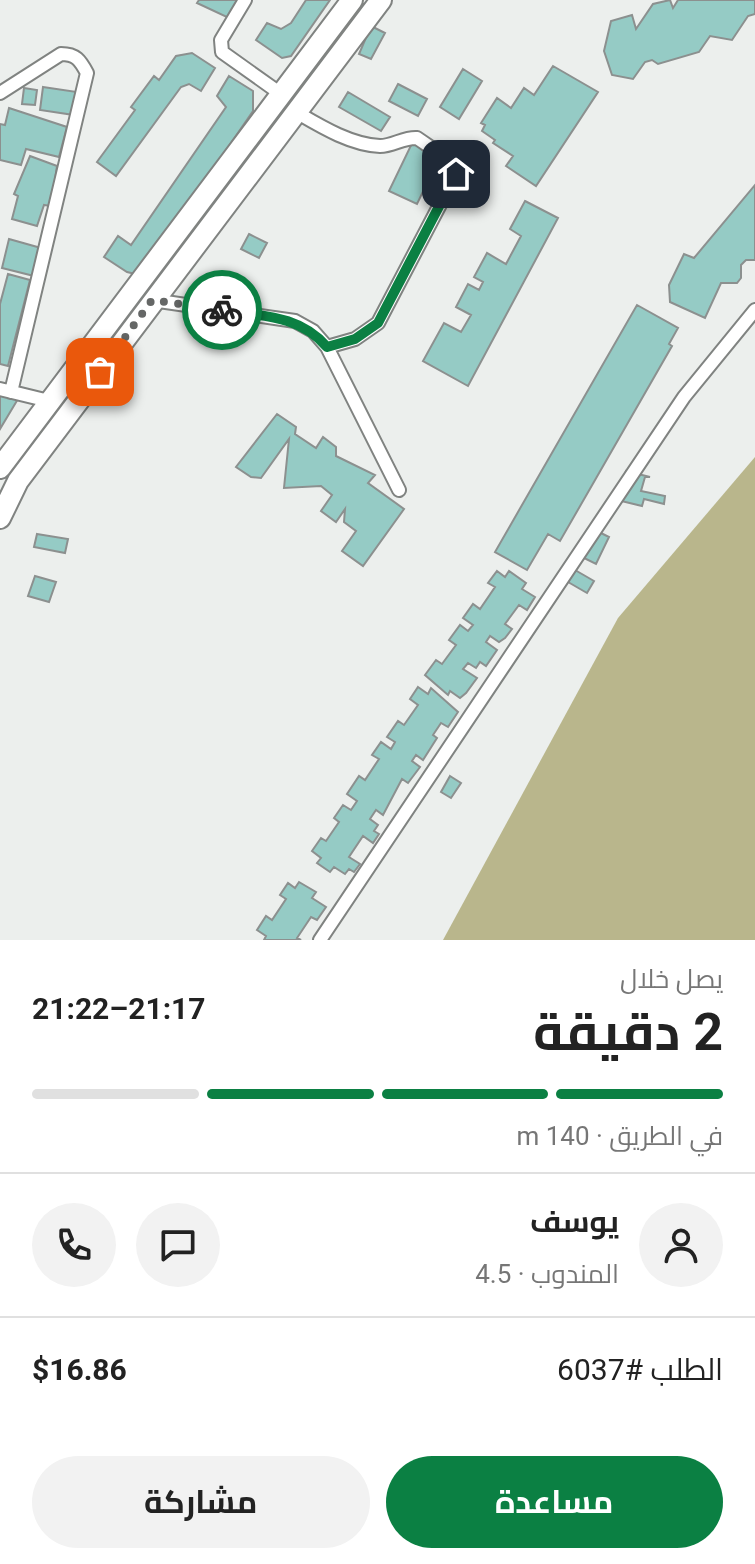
<!DOCTYPE html>
<html lang="ar">
<head>
<meta charset="utf-8">
<style>
	body { margin:0; font-family:Roboto,Cairo,sans-serif; background:#f2f2f2; color:#222; direction:rtl; height:100vh; display:flex; flex-direction:column; font-size:30px; white-space:nowrap }
	* { box-sizing:border-box; margin:0 }
	p { font-size:26px; color:#767676 }
	.icon { flex:none; width:44px; height:44px; fill:none; stroke:currentColor; stroke-width:2; stroke-linecap:round; stroke-linejoin:round }
	.map { position:relative; height:940px; overflow:hidden; direction:ltr }
	.details { display:flex; flex-direction:column; background:#fff; flex:1 }
	.details>* { flex:none }
	.pin { position:absolute; display:grid; place-items:center; width:68px; height:68px; color:#fff; margin:-34px; border-radius:16px; box-shadow:0 4px 12px #0006 }
	.courier { position:absolute; display:grid; place-items:center; width:80px; height:80px; margin:-40px; border:6px solid #0b8043; border-radius:50%; background:#fff; color:#222; box-shadow:0 2px 10px #0007 }
	.summary em { font-style:normal; font-weight:700 }
	.summary div { display:flex; flex-direction:column-reverse }
	.summary { display:flex; align-items:center; justify-content:space-between; height:136px; padding:0 32px }
	h1 { font-size:52px; font-weight:700; line-height:60px }
	.bar { display:grid; grid-template-columns:repeat(4,1fr); gap:12px 8px; align-content:center; height:96px; padding:0 32px }
	.bar i { height:10px; border-radius:6px; background:#e0e0e0 }
	.bar .current { background:#0b8043 }
	.bar p { grid-column:span 4 }
	.line { display:flex; align-items:center; gap:20px; padding:0 32px; border-top:2px solid #e0e0e0 }
	.line div { flex:1 }
	.round { display:grid; place-items:center; flex:none; width:84px; height:84px; border-radius:42px; background:#f2f2f2 }
	.button { display:flex; gap:16px; margin-top:auto; padding:16px 32px }
	.button a { flex:1; height:92px; border-radius:48px; background:#0b8043; color:#fff; font-size:32px; font-weight:700; line-height:92px; text-align:center }
	.button a+a { background:#f2f2f2; color:#222 }
	.map>svg:first-child { display:block }
	.forest { fill:#b9b68c }
	.building { fill:#95cbc5; stroke:#8c908f; stroke-width:2 }
	.lines { fill:none; stroke-linecap:round; stroke-linejoin:round }
	.minor-casing { stroke:#808381; stroke-width:16 }
	.primary-casing { stroke:#808381; stroke-width:24 }
	.minor { stroke:#fff; stroke-width:12 }
	.primary { stroke:#fff; stroke-width:20 }
	.done { stroke:#656766; stroke-width:8; stroke-dasharray:0 14.4 }
	.route { stroke:#0b8043; stroke-width:10 }
</style>
</head>
<body>
<div class="map">
<svg width="755" height="940" viewBox="0 0 755 940">
	<rect width="100%" height="100%" fill="#ecefed"/>
	<path class="forest" d="M755,457V940H443L618,618Z"/>
	<path class="building" d="M199,0H240L231,19L197,3Z
		M306,0H330L291,56L282,58L256,40L267,23L281,29L291,23Z
		M670,0L673,8L678,0H755V14L748,16L732,40L710,36L699,52L658,64L652,60L645,62L633,79L612,75L604,51L611,21L632,15L636,29L653,4Z
		M371,26L385,33L371,59L359,54Z
		M192,53L215,68L201,91L189,84L181,87L116,176L97,162L135,110L131,107L154,76L159,80L176,56Z
		M553,66L598,92L536,186L506,166L513,156L493,143L495,140L482,131L485,125L481,123L497,98L511,108L524,88L534,95Z
		M463,69L482,81L459,119L440,107Z
		M229,76L253,91V111L140,275L127,272L104,257L118,236L131,245L226,107L217,96Z
		M398,84L427,99L418,116L389,101Z
		M43,87L77,92L74,115L40,110Z
		M24,88L37,90L35,105L22,104Z
		M348,92L390,117L381,131L339,107Z
		M9,108L67,127L59,157L26,149L21,165L0,160V124L5,125Z
		M416,135L444,148L417,204L389,191Z
		M30,156L57,166L52,202L50,206L44,205L37,226L12,219L18,196L14,194Z
		M755,185V260H746L741,265V278L737,283H721L705,318L670,302L669,285L684,254L694,258Z
		M525,201L558,218L468,386L423,361L444,323L461,332L471,315L456,307L468,284L479,290L483,282L474,277L487,253L506,264L521,236L510,229Z
		M249,234L267,243L259,258L241,249Z
		M9,239L41,248L34,276L2,268Z
		M8,274L30,280L8,366L0,364V304Z
		M637,305L678,328L669,344L672,346L560,541L548,534L527,570L495,552Z
		M0,389L21,394L0,429Z
		M277,414L296,427L295,434L316,448L323,437L336,447V456L375,475L368,483L404,509L363,566L342,551L356,531L344,522L345,509L336,522L321,511L332,495L321,486L284,488L289,439L261,478L251,477L236,467Z
		M626,471L650,477H645L641,491L665,496L664,504L644,499L642,506L613,499L621,492Z
		M595,530L609,537L596,564L582,557Z
		M37,534L68,539L65,553L34,547Z
		M575,570L594,581L587,593L568,582Z
		M497,571L505,577L509,571L526,583L522,589L535,597L527,610L519,605L505,624L512,629L505,638L499,642L490,636L486,642L497,650L486,666L480,662L476,668L468,663L463,669L477,678L466,693L460,698L450,691L448,695L425,675L436,660L442,664L456,645L449,640L460,625L468,631L473,625L463,618L473,604L480,609L495,587L488,583Z
		M35,576L56,582L49,602L28,596Z
		M418,687L428,694L431,688L458,712L448,727L441,723L433,735L437,738L423,760L416,755L412,761L420,767L408,783L402,779L383,815L376,810L370,819L378,825L374,831L379,834L373,843L363,836L349,857L360,864L354,872L349,869L345,874L334,867L330,872L317,863L321,858L312,851L321,838L326,841L339,822L334,818L343,805L351,810L357,801L347,794L359,776L365,780L379,759L372,755L381,742L391,749L395,742L387,737L398,721L404,725L418,705L410,699Z
		M450,776L461,783L451,798L441,792Z
		M299,882L316,892L312,898L326,907L317,920L311,917L297,938L301,940H264L266,936L257,930L266,916L272,920L286,899L280,895L288,883L295,888Z"/>
	<g class="lines">
		<defs>
			<path id="minor" d="M245,0L221,40L222,52L281,94
				M0,93L61,54C76,54 80,60 87,73L11,392
				M296,112C320,126 351,145 380,146C393,146 404,137 417,138L449,160L456,174L378,323L355,339L327,347
				M152,300L295,321L313,331L327,347L399,490
				M0,389L49,401
				M320,940L684,397L755,310"/>
			<path id="primary" d="M0,468L352,0
				M0,518L18,481L381,0"/>
		</defs>
		<use href="#minor" class="minor-casing"/>
		<use href="#primary" class="primary-casing"/>
		<use href="#minor" class="minor"/>
		<use href="#primary" class="primary"/>
	</g>
	<g class="lines">
		<path class="done" d="M100,372L152,300L222,310"/>
		<path class="route" d="M222,310C262,316 300,315 327,347L355,339L378,323L456,174"/>
	</g>
</svg>
<div class="pin" style="left:100px;top:372px;background:#ea580c"><svg class="icon" aria-label="bag" viewBox="0 0 24 24"><path d="M5 8h14l-1 12H6zM9 8a3 3 0 0 1 6 0"/></svg></div>
<div class="pin" style="left:456px;top:174px;background:#1f2937"><svg class="icon" aria-label="home" viewBox="0 0 24 24"><path d="M3 11l9-7 9 7M6 9v11h12V9"/></svg></div>
<div class="courier" style="left:222px;top:310px"><svg class="icon" aria-label="bike" viewBox="0 0 24 24"><circle cx="6" cy="16" r="4"/><circle cx="18" cy="16" r="4"/><path d="M6 16l4-8h5l3 8M10 8l3 8H6M13 5h3"/></svg></div>
</div>
<section class="details">
<div class="summary"><div><h1>2 دقيقة</h1><p>يصل خلال</p></div><em>21:17–21:22</em></div>
<div class="bar"><i class="current"></i><i class="current"></i><i class="current"></i><i></i><p>في الطريق · 140 m</p></div>
<div class="line" style="height:144px"><a class="round"><svg class="icon" aria-label="person" viewBox="0 0 24 24"><circle cx="12" cy="8" r="4"/><path d="M4 21q1-7 8-7t8 7"/></svg></a><div><b>يوسف</b><p>المندوب · 4.5</p></div><a class="round"><svg class="icon" aria-label="chat" viewBox="0 0 24 24"><path d="M4 5h16v11H9l-5 4z"/></svg></a><a class="round"><svg class="icon" aria-label="phone" viewBox="0 0 24 24"><path d="M5 4h4l2 5-3 2q2 4 5 5l2-3 5 2v4C11 20 4 13 5 4z"/></svg></a></div>
<div class="line" style="height:104px"><div>الطلب #6037</div><b>$16.86</b></div>
<div class="button"><a>مساعدة</a><a>مشاركة</a></div>
</section>
</body>
</html>
